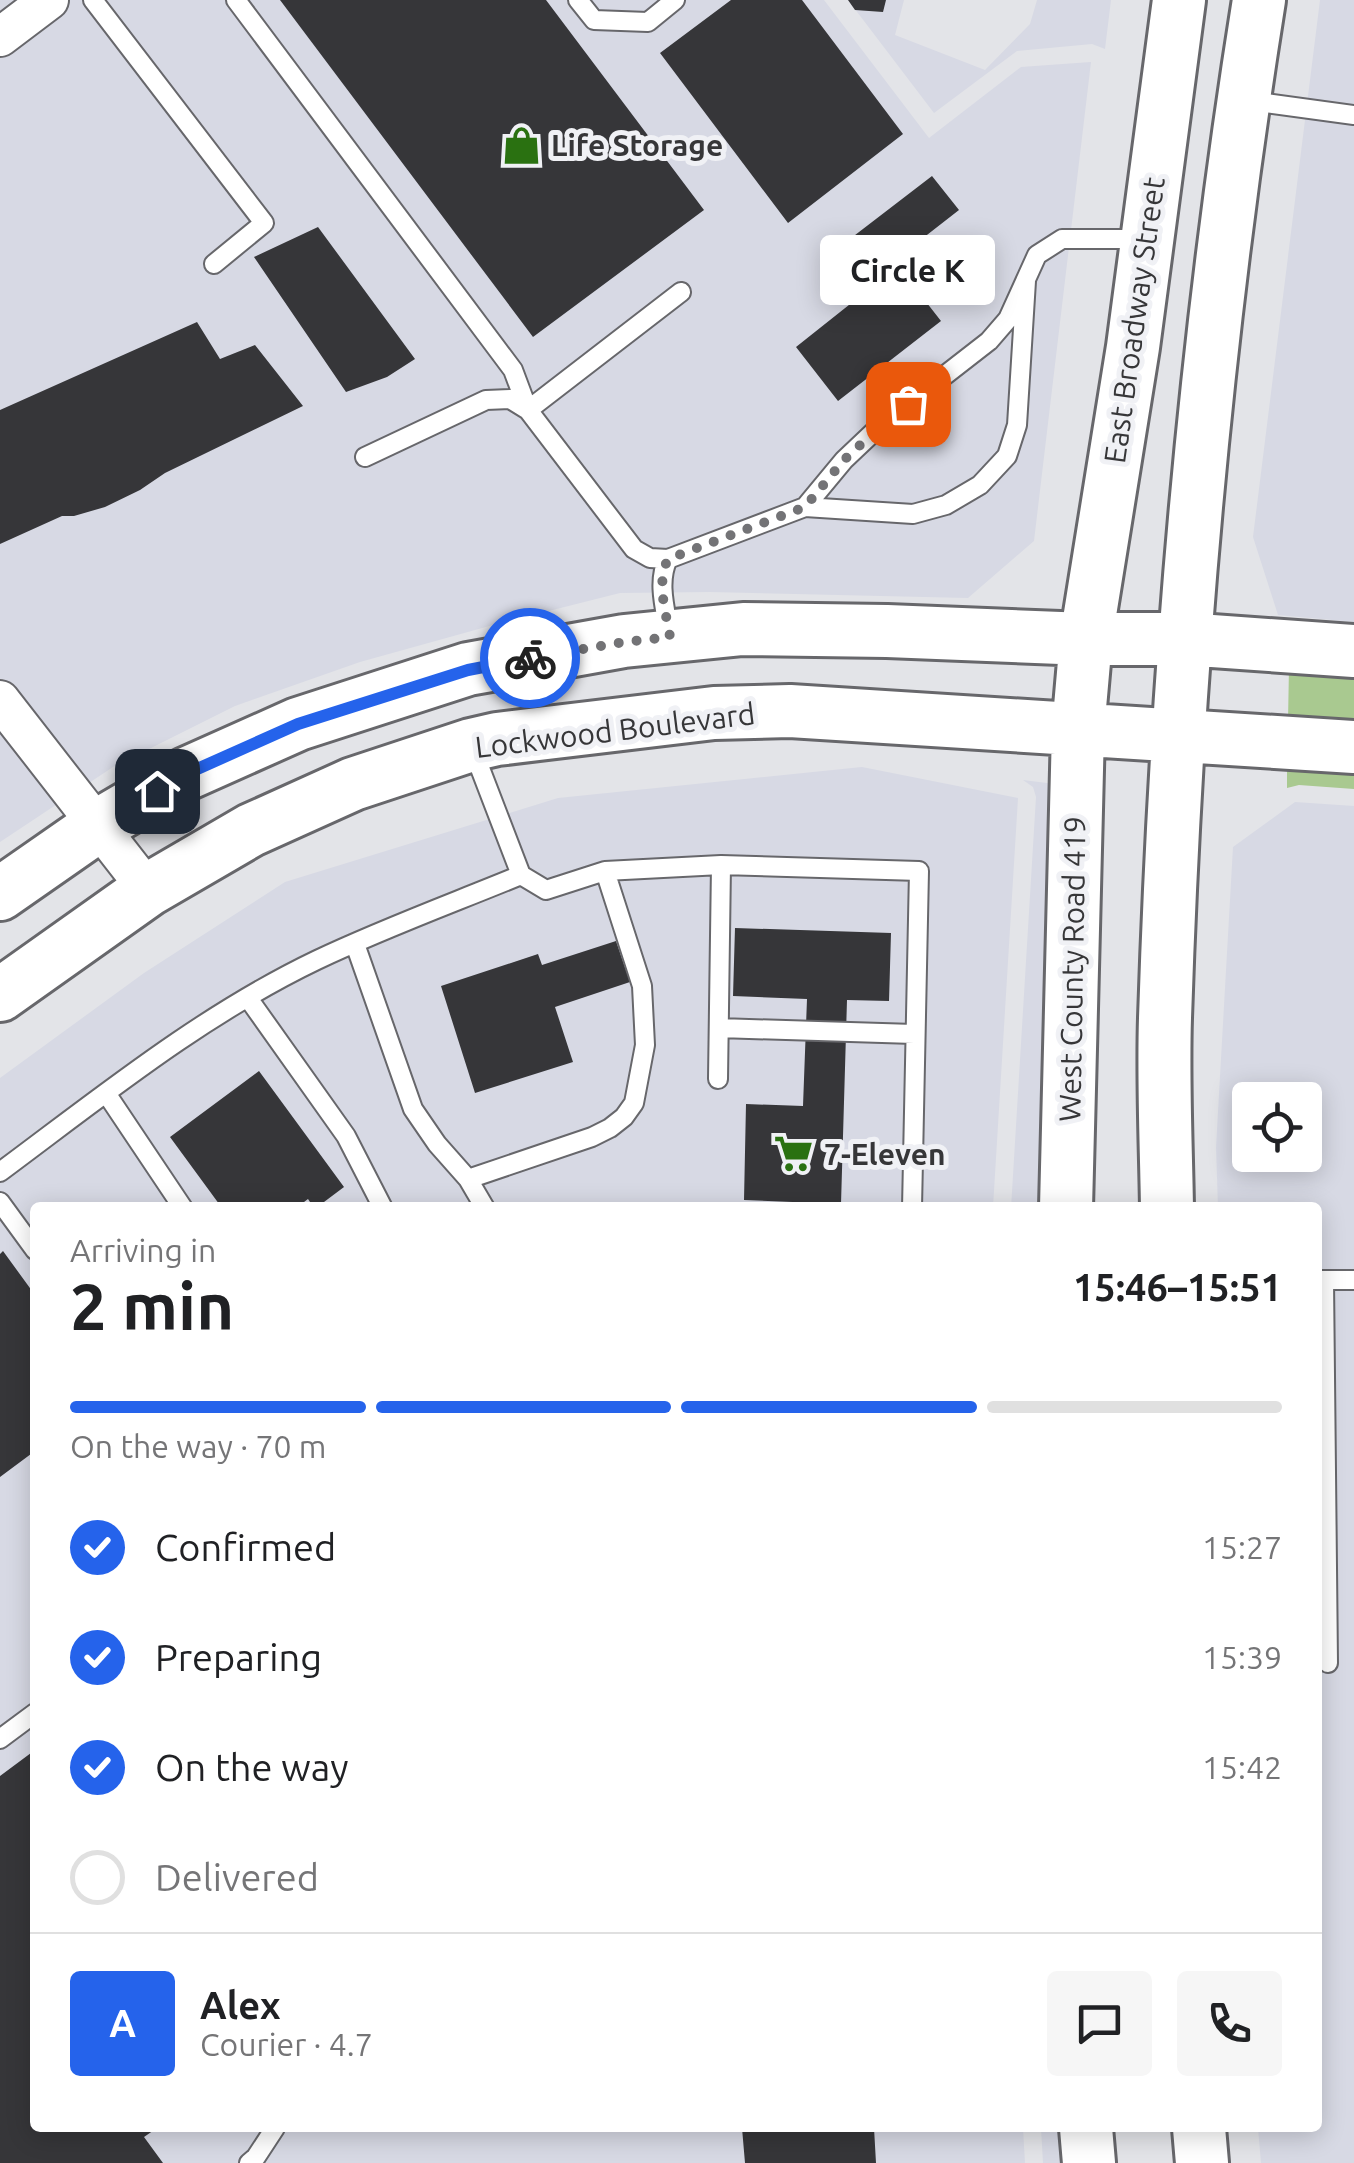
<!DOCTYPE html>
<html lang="en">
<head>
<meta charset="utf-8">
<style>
	body { margin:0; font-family:Ubuntu,sans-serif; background:#f6f6f6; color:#202124; height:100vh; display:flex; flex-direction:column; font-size:38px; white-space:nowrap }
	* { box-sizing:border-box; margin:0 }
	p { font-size:32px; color:#757577 }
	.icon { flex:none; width:55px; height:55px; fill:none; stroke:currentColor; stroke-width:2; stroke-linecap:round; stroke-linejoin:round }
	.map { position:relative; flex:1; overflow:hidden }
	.drawer { position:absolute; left:30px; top:1202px; width:1292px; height:930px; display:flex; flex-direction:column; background:#fff; border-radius:10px; box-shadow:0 5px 25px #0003 }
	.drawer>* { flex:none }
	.controls { position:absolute; left:1232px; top:1082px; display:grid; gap:20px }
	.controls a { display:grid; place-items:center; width:90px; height:90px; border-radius:10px; background:#fff; box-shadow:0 5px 25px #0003; font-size:50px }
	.pin { position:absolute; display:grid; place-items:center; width:85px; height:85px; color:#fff; margin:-42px; border-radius:20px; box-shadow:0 5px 15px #0006 }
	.courier { position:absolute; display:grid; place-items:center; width:100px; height:100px; margin:-50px; border:8px solid #2563eb; border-radius:50%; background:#fff; color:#222; box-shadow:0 2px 12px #0007 }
	.bubble { position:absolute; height:70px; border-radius:10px; background:#fff; box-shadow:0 5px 25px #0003; font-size:32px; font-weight:700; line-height:70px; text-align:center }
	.headline em { font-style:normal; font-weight:700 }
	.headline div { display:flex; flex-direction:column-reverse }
	.headline { display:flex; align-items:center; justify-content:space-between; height:170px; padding:0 40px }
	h1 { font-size:65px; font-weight:700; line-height:75px }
	.bar { display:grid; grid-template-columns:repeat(4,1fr); gap:15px 10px; align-content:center; height:120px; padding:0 40px }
	.bar i { height:12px; border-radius:8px; background:#e0e0e0 }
	.bar .active { background:#2563eb }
	.bar p { grid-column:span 4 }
	.line { display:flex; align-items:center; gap:25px; padding:0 40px; border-top:2px solid #e0e0e0 }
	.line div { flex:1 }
	.round { display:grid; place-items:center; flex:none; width:105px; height:105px; border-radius:10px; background:#f6f6f6 }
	ol { padding:0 40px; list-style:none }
	li { display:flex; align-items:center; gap:30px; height:110px }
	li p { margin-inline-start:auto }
	li .icon { padding:10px; border-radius:50%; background:#2563eb; color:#fff; stroke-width:4 }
	li:last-child { color:#757577 }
	li i { width:55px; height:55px; border:5px solid #e0e0e0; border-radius:50% }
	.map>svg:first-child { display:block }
	.built { fill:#d7d9e4; fill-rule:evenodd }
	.green { fill:#a9c990 }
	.building { fill:#363639 }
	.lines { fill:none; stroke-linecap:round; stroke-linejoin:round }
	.lane-casing { stroke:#67676b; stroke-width:22 }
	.street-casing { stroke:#67676b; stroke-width:42 }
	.secondary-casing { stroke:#67676b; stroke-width:58 }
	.lane { stroke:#fff; stroke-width:18 }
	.street { stroke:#fff; stroke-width:38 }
	.secondary { stroke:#fff; stroke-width:52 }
	.done { stroke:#737376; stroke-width:10; stroke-dasharray:0 18 }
	.route { stroke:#2563eb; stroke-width:12 }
	.labels { text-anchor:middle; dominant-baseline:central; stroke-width:10; stroke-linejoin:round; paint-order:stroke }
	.poi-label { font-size:30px; font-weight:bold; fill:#363638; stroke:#f0f1f5; text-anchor:start }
	.street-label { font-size:30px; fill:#363638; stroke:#f0f1f5 }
</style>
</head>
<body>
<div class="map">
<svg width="1354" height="2163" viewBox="0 0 1354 2163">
	<rect width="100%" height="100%" fill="#e3e4e8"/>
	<path class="built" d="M0,0H824L929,138L1021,67L1091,62L1034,541L968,598L710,592L620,593L493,625L360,662L235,706L113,767L0,842Z
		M848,0H904L895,35L985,70L1030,24L1037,0H1111L1105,49L1092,44L1017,51L934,113Z
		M1320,0H1354V622L1278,615L1253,537Z
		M862,767L1018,798L993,1207L35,1208V2128H1023L1025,2163H0V1078L144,973L285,882L558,798Z
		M1023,780L1055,784L1044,1207L1011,1208L1036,797L1033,787Z
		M1295,802L1354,806V2163H1261L1258,2128H1318V1208H1218L1216,1147L1233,847ZM1250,1100H1305V1155H1250Z
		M1041,2128H1065L1068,2163H1043Z"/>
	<path class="green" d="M1289,667L1354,672V726L1288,721Z
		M1287,763L1354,767V789L1299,785L1287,788Z"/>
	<path class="building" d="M280,0H546L704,210L533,337Z
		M731,0H802L903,134L788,223L660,53Z
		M848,0H886L883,12L855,10Z
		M932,176L959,210L873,277L846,242Z
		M318,227L415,359L387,377L346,392L254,257Z
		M898,266L941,321L838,401L796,347Z
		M197,322L220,359L255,345L303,406L165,473L140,490L105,507L74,516H62L0,544V410Z
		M735,928L891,933L889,1001L847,1000L841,1204L744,1200L746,1104L803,1106L807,999L733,996Z
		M616,941L630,982L555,1007L573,1062L475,1093L441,986L538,954L542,965Z
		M259,1071L344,1187L316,1208H314L308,1199L296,1208H222L170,1137Z
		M3,1251L35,1295V1451L0,1477V1254Z
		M35,1750V2128H157L144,2137L163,2163H0V1776Z
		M742,2128H874L876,2163H745Z"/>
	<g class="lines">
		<defs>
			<path id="lane" d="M93,0L264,223L214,264
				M236,0L513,370L528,410L634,549L650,558L668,559L805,507L913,514L946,505L980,485L1007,456L1017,425L1026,281
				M578,0L594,20L648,22L675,0
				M1251,101L1354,115
				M528,410L681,292
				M365,457L486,400L510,399L528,410
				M805,507L844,460L881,425L989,341L1008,319L1037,255L1062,239H1144
				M668,559C657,581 665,608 669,632
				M473,750L521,875L546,890L605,871L721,865L919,871L912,1208
				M355,944L413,1109L437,1144L468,1179L485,1208
				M248,998L346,1136L383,1208
				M719,1028L914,1034
				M718,1079L721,865
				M106,1093L183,1208
				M0,1172C101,1097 202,1015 317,960C382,929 453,903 521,875
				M468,1179L592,1137L610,1128L624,1117L634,1103L645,1045L642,986L605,871
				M0,1202L35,1250
				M1318,1280H1354
				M1324,1280L1328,1663
				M0,1739L35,1713
				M249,2163L256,2157L275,2128"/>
			<path id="street" d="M0,37L49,0
				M0,700L148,890"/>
			<path id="secondary" d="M0,894L99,825L186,774L298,724L468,669L624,641L743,629L887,631L1086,639H1184L1354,651
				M0,995L148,890L251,830L353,784L471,745L497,739L714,713L790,711L1354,747
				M1066,1208L1078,730L1086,639L1133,347L1179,0
				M1167,1208C1166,1144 1163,1081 1165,1018C1176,677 1205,337 1259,0
				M1086,2128L1089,2163
				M1199,2128L1202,2163"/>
		</defs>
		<use href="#lane" class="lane-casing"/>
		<use href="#street" class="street-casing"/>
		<use href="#secondary" class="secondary-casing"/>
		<use href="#lane" class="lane"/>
		<use href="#street" class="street"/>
		<use href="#secondary" class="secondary"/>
	</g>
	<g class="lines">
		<path class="done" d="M530,658L624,642L670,637C666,612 656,582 668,559L805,507L844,460L882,425L908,404"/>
		<path class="route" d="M157,791L186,774L298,724L468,670L530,658"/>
	</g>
	<defs>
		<symbol id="shop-bare" viewBox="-9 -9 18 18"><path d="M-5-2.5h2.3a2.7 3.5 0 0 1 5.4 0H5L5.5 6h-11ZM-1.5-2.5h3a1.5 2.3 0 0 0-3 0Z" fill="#2a7111" stroke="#f0f1f5" stroke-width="2.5" paint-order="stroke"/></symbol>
		<symbol id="supermarket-bare" viewBox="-9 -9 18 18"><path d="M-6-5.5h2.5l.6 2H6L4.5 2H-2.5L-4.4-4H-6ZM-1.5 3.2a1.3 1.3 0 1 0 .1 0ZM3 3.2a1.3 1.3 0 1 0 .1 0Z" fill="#2a7111" stroke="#f0f1f5" stroke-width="2.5" paint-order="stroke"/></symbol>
	</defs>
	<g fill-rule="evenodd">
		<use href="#shop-bare" x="494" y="118" width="55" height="55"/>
		<use href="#supermarket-bare" x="766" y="1126" width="55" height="55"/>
	</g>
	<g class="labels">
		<g class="poi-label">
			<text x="551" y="145">Life Storage</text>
			<text x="824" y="1154">7-Eleven</text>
		</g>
		<g class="street-label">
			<text transform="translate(1134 320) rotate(-82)">East Broadway Street</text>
			<text transform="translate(615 730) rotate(-7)">Lockwood Boulevard</text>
			<text transform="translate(1072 969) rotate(-89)">West County Road 419</text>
		</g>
	</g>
</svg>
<div class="controls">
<a><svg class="icon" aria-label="locate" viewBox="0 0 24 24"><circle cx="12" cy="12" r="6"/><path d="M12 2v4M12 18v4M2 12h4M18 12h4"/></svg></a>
</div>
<div class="pin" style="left:908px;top:404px;background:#ea580c"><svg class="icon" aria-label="bag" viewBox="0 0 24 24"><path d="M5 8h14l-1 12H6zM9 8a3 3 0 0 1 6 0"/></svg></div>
<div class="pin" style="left:157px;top:791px;background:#1f2937"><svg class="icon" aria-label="home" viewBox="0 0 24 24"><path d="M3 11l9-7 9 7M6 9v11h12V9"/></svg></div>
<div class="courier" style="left:530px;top:658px"><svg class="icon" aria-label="bike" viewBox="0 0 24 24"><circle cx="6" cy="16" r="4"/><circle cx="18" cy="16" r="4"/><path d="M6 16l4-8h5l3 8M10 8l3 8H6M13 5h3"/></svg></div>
<div class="bubble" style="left:820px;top:235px;width:175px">Circle K</div>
<section class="drawer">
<div class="headline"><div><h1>2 min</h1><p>Arriving in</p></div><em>15:46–15:51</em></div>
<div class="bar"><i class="active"></i><i class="active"></i><i class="active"></i><i></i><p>On the way · 70 m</p></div>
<ol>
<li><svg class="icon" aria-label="check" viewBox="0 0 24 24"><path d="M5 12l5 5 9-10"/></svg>Confirmed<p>15:27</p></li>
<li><svg class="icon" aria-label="check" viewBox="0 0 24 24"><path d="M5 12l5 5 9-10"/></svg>Preparing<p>15:39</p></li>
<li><svg class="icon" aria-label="check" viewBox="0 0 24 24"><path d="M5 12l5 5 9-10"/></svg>On the way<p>15:42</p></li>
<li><i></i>Delivered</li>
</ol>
<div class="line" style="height:180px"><b class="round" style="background:#2563eb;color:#fff">A</b><div><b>Alex</b><p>Courier · 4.7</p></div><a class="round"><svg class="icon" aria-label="chat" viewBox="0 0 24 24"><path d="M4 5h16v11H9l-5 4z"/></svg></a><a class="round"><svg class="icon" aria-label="phone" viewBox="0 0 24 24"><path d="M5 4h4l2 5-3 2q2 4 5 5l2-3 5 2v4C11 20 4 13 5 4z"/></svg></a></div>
</section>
</div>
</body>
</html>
